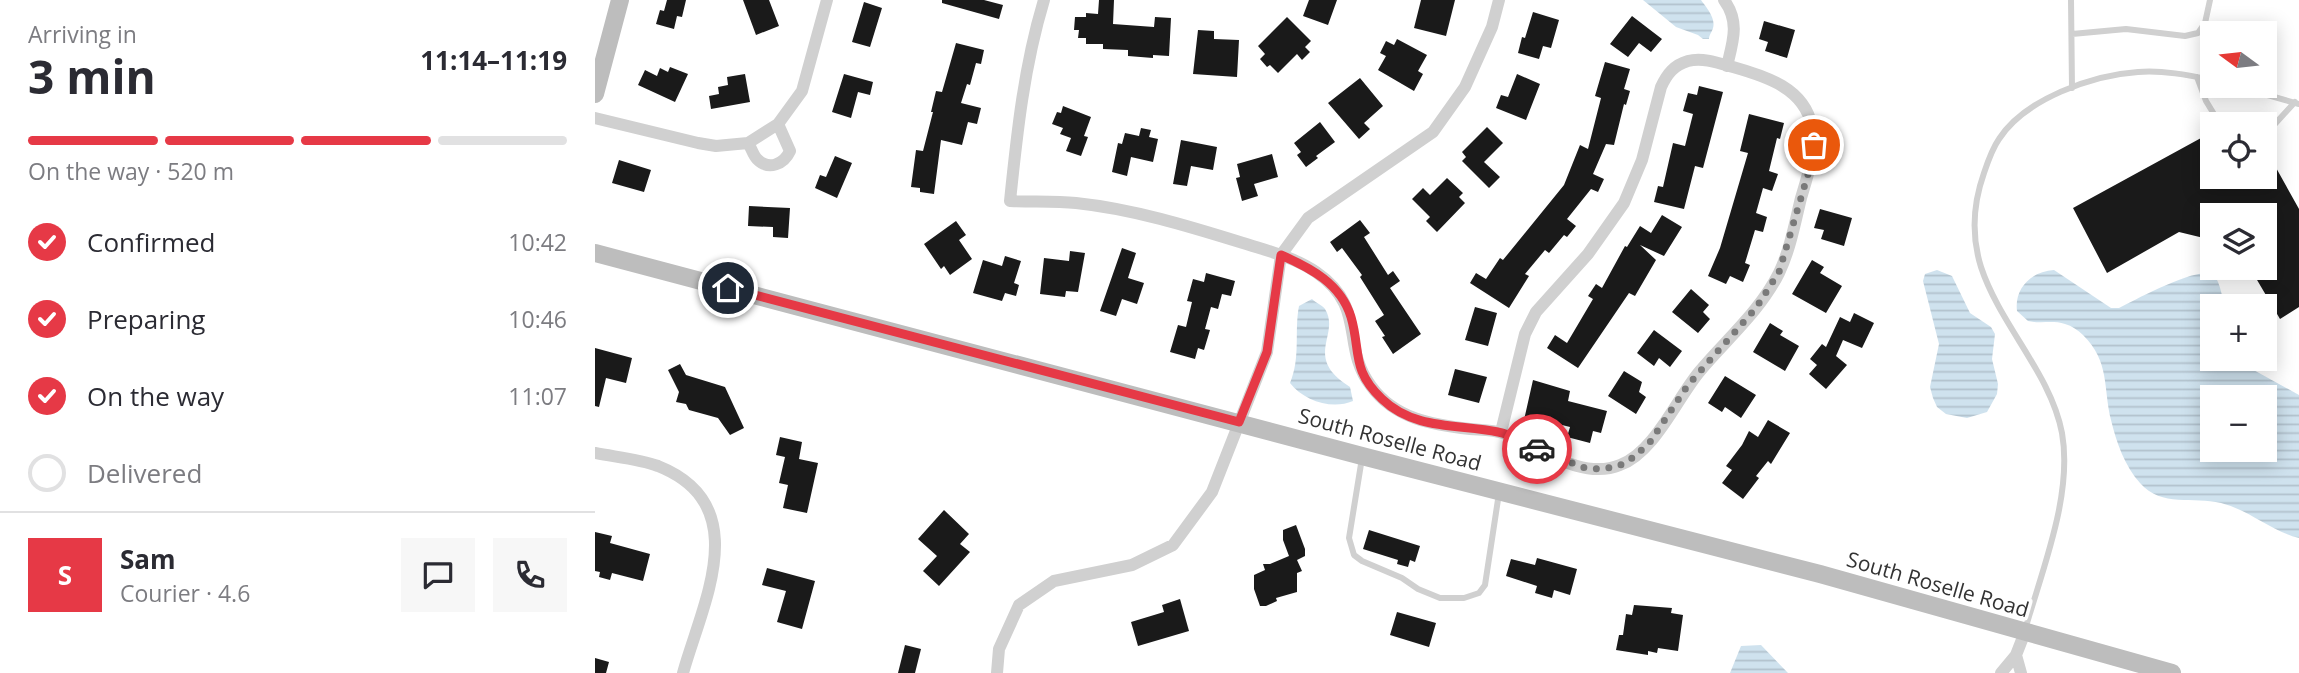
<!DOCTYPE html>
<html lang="en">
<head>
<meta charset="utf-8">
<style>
	body { margin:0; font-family:"Open Sans",sans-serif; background:#f7f7f7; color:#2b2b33; height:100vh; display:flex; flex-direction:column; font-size:26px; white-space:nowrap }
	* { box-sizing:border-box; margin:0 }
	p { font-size:23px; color:#7c7c81 }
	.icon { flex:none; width:38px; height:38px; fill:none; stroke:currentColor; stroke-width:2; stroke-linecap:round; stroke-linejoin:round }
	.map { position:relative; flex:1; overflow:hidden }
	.side { display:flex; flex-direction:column; background:#fff; width:595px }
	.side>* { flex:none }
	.needle { width:46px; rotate:285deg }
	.controls { position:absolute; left:1605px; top:21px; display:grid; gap:14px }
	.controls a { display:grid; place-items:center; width:77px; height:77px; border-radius:0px; background:#fff; box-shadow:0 4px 18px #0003; font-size:35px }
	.pin { position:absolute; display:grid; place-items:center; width:60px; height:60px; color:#fff; margin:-30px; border:4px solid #fff; border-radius:50%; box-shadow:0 2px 7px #0007 }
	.courier { position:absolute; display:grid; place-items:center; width:70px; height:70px; margin:-35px; border:5px solid #e63946; border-radius:50%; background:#fff; color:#222; box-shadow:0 2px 9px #0007 }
	.overview em { font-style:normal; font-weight:700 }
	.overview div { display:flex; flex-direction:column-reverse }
	.overview { display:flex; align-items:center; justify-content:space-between; height:119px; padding:0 28px }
	h1 { font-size:46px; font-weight:700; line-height:52px }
	.bar { display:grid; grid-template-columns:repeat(4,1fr); gap:10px 7px; align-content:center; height:84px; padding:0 28px }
	.bar i { height:9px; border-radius:5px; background:#e1e1e2 }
	.bar .active { background:#e63946 }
	.bar p { grid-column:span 4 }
	.line { display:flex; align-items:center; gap:18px; padding:0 28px; border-top:2px solid #e1e1e2 }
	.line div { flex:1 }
	.round { display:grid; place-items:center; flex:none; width:74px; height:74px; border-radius:0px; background:#f7f7f7 }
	ol { padding:0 28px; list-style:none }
	li { display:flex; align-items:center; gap:21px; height:77px }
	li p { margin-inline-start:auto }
	li .icon { padding:7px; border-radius:50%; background:#e63946; color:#fff; stroke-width:4 }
	li:last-child { color:#7c7c81 }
	li i { width:38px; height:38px; border:4px solid #e1e1e2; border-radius:50% }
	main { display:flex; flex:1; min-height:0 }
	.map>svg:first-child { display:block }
	.water { fill:url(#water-rules); fill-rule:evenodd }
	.building { fill:#1a1a1a }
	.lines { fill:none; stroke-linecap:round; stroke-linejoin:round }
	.service { stroke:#d0d0d0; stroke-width:6 }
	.minor { stroke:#d0d0d0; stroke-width:12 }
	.secondary { stroke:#bdbdbd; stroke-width:18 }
	.done { stroke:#7a7a7a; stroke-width:7; stroke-dasharray:0 12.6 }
	.route { stroke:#e63946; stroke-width:9 }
	.labels { text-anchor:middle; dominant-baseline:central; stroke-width:7; stroke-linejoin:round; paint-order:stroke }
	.street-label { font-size:21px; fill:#333; stroke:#fff }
</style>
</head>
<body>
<main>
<section class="side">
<div class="overview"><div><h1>3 min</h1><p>Arriving in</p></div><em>11:14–11:19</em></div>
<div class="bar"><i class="active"></i><i class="active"></i><i class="active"></i><i></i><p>On the way · 520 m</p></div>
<ol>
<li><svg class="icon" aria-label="check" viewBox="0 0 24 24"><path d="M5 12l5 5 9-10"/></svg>Confirmed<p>10:42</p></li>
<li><svg class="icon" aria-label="check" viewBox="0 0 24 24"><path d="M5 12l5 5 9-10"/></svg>Preparing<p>10:46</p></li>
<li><svg class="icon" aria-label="check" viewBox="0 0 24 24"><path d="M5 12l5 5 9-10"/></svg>On the way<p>11:07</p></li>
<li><i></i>Delivered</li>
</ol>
<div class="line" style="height:126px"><b class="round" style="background:#e63946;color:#fff">S</b><div><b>Sam</b><p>Courier · 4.6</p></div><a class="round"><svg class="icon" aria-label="chat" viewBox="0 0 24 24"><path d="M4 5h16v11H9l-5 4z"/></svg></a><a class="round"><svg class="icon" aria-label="phone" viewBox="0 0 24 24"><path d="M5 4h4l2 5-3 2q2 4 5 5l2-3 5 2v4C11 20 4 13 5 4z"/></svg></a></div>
</section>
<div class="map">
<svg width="1704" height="673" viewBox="0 0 1704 673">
	<defs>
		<pattern id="water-rules" width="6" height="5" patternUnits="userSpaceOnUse" patternTransform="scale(1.75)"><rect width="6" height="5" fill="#cfe2ee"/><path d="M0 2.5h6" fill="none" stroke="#b2c2cd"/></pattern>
	</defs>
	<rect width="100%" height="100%" fill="#fff"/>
	<path class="water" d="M1048,0H1106C1111,7 1121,18 1118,28C1117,32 1114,35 1114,39H1108L1103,35L1081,27Z
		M1342,270L1357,276L1375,313L1396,327L1400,334L1397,359L1403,384L1402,394L1392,412L1372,418L1351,414L1342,407L1338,398L1335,387L1344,344L1328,281L1330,274Z
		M1459,270L1516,308H1524C1540,300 1604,265 1618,275C1625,280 1627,298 1630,306H1617V359H1651L1655,368L1704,395V538C1676,531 1654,510 1626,503C1598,496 1567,508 1545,483C1530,467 1521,441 1516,420C1508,387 1515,362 1488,335C1483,330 1477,326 1470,324C1458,320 1446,324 1433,321L1422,311C1419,287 1438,271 1459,270ZM1670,397V450H1617V397Z
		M717,299C720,302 728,306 730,309C746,335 707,357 755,387L758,401C737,410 709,401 695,383C706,357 699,332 704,306Z
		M1166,645L1193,673H1135L1146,646Z"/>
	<path class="building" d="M72,0H91L87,17L82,16L79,29L61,24L65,10L69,11Z
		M148,0H174L184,26L161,35Z
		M347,0H389L408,5L404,19L347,3Z
		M504,0H519L518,24L559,27L560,17L576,18L574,56L558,55V58L533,56V50L508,49V44H491V38H483L484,30H479L480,17H491V13L503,14Z
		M714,0H742L733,25L708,16Z
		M826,0H860L851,36L819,28Z
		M269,2L287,8L275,47L257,42Z
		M938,12L964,20L956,48L948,46L944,59L923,53L927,37L930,38Z
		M1037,16L1067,39L1056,52L1044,43L1033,57L1015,44Z
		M692,17L716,41L710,47L715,52L707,60L702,54L683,73L675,65L672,67L665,59L670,54L663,46Z
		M1169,21L1200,30L1192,58L1170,51L1173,42L1164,39Z
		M603,30L619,31V39L644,40L642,77L598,74Z
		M802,39L832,55L823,71L828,74L819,91L783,70L791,56L785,53L791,41L799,45Z
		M361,43L389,50L386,64L381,63L375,85L372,84L366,103L386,108L382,124L373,122L367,145L346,140L339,194L325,192V188L316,187L321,150L328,151L338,112H336L341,91L347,92Z
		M1010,62L1035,69L1029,89L1035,91L1031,105L1029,104L1019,145L1011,144L998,174L1009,179L1003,192L996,189L972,219L981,226L972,237L969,235L954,253L950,250L930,274L934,276L914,308L875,283L881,273L891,279L905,258L908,260L969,185L985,145L993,149L1006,98L1000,96Z
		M75,67L93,74L80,102L43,85L50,70L62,76L65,68L73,72Z
		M150,74L155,102L116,109L114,96L124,94L123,87L133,85L132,77Z
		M249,74L278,82L275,95L263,92L256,118L237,112Z
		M922,74L945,84L931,120L901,108L906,95L913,97Z
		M765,78L788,106L769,123L775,129L764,139L733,103Z
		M1104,86L1128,92L1108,168L1100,166L1089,209L1059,202L1063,186L1068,187L1078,143L1090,146L1098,114L1088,111L1093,93L1102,95Z
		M468,106L496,117L489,136L493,137L486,156L471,151L476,138L465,134L468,128L457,124L462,112L466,113Z
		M1154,114L1189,123L1185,139L1182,138L1174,171L1183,174L1177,191L1168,188L1161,213L1172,217L1168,232L1160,230L1150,263L1155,265L1148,282L1135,276L1131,284L1113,276L1125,248L1153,153L1145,151Z
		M725,122L740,142L721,156L723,158L711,167L702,155L706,152L699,143Z
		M892,127L908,143L889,162L905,177L894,188L867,161L871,157L867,152Z
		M546,128L556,130L554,137L563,139L558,162L536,157L532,176L517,172L523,143L527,144L530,133L544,136Z
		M1617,132V177H1670V148L1704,209V307L1685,319L1655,268H1670V215H1617V240L1584,232L1512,273L1478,208Z
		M586,140L622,147L618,170L596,166L592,186L578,184Z
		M677,154L683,177L659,184L663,196L647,201L641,178L645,177L642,164Z
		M240,156L257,163L242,198L220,188L225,175L231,177Z
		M24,160L56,170L49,192L17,183Z
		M852,178L868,193L864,197L870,203L842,232L831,221L835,217L817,199L828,188L835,195Z
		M154,206L195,208L193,238L178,237V227L153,226Z
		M1225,209L1257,218L1249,246L1226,239L1229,230L1219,228Z
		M1067,215L1087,227L1069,256L1045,245L1061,260L1040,296L1034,293L983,368L952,348L960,335L972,343L998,299L993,296L1001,284L1007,288L1030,246L1032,247L1045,226L1056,233Z
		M765,220L775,233L769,237L793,275L798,271L805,281L795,288L826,334L798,354L787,337L790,336L780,321L789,315L765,277L767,275L747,248L742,252L735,242Z
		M361,221L371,235L364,240L377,259L355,275L349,266L346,269L329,244Z
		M527,248L541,253L533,278L549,283L542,304L527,299L521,316L505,311Z
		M475,251L490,253L483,292L471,291L470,297L445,294L449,258L474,261Z
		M410,256L426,261L419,283L424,285L421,296L410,293L407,301L378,293L388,260L407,266Z
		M1217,260L1229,267L1225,273L1247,286L1231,313L1197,294Z
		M611,273L640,281L636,296L627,294L623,309L616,307L610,329L615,330L609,350L603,348L600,359L575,352L583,325L591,327L597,302L592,301L598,279L609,282Z
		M1096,289L1114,305L1108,312L1115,319L1103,333L1077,312Z
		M880,307L902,313L893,346L870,340Z
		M1259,313L1279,323L1267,348L1248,340L1241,356L1252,365L1231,389L1214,374L1222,365L1215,359L1227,344L1231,347L1245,317L1255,322Z
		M1175,323L1188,331L1185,335L1204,346L1190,371L1158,352Z
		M1059,330L1087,351L1075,367L1064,358L1059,366L1042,353Z
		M0,348L37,358L31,383L11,378L4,407L0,406Z
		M85,364L91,375L130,387L149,428L135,435L123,418L94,410L91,404L81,402L84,392L73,370Z
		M860,369L892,377L884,403L853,395Z
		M1029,371L1047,382L1044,392L1051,397L1041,414L1013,396Z
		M1130,376L1161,395L1146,418L1130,407L1127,412L1113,403Z
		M938,380L975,391L973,401L1012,411L1006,433L998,431L995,443L972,437L975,427L947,420H942V423L929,420Z
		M1173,420L1195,433L1176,464L1173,461L1161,476L1164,478L1148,499L1127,483L1137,470L1131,466L1147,445L1154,431L1163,437Z
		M185,437L207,442L204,459L223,463L212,513L188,508L193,485L184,483L190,457L181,455Z
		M349,510L374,534L365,544L375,552L344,586L328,571L342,556L323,539Z
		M701,525L710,549V556L702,560L707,571L702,573V592L681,598L682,601L671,606H665L659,589V575L670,570L668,564H675L694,556L688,540V530Z
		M774,530L825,546L820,562L815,560L813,567L802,564L803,560L768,549Z
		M0,532L17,536L15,543L55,554L48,581L17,573L15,580L4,577L5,572L0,571Z
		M942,558L982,569L975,595L959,590L957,598L940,593L942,586L911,576L916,559L940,565Z
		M172,568L220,581L207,629L182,622L191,591L167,585Z
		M585,599L594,631L543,646L536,622L569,612L567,605Z
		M1039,605L1077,608L1076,613L1088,615L1083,651L1063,648L1062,653L1053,651V655L1021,650L1024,635H1028L1031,614L1037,615Z
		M802,612L841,623L834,647L795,635Z
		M310,645L326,649L320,673H303Z
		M0,658L14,662L11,673H0Z"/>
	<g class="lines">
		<path class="service" d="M1476,0L1477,88
			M1477,34L1531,29L1590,36L1603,33L1610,23L1615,0
			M1602,77L1611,101L1625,124
			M1641,86L1704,104
			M1670,130L1679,125L1700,102
			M767,458L754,538L759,555L767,561L807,578L823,589L845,598H869L884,593L890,585L904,493
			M1430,630C1447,570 1478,495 1467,433C1456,374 1405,325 1386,267C1376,235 1378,204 1389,173C1393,161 1397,149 1404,139C1430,99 1497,75 1543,72C1567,70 1593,75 1617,80"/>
		<path class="minor" d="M449,0C429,66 422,133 415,201C437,202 460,201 481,203C538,209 593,226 648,243C673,251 699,257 721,272C773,308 745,345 776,386C800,419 838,425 875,429C886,430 898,430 908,433C943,446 986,481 1025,465C1060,452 1082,398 1105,371C1132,339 1165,311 1184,273C1195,250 1200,223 1206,198C1213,175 1221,151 1217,127C1210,88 1170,76 1138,67C1124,63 1107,57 1093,61C1079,65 1072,74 1066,87L1047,160L1029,203L993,254L941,312L930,334L906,432
			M1129,0C1145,22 1138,41 1132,66
			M0,118L103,143L121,146L153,143L183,124L207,91L232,0
			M153,143C156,147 158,155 162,159C174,171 189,164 195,151L183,124
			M0,453C20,457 44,459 63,466C161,505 107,604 88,673
			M1421,655L1426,673
			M402,673L404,649L424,605L459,581L537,565L578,545L617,492L672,352L686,255L713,218L838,132L870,87L897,27L904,0
			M1406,673L1421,655L1430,632"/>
		<path class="secondary" d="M0,94L25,0
			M0,253L767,456L1225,574L1577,673"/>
	</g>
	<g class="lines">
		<path class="done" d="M942,449L990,468L1007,469L1024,466L1039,457L1055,442L1093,385L1161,308L1184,272L1216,164L1219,145"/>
		<path class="route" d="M133,288L644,422L672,352L686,255C716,268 746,284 756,317C766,351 756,370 787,399C819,430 863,424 903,432C916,434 930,444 942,449"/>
	</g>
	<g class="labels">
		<g class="street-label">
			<text transform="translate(795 439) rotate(15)">South Roselle Road</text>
			<text transform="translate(1343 584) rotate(16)">South Roselle Road</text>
		</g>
	</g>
</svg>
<div class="controls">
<a><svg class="needle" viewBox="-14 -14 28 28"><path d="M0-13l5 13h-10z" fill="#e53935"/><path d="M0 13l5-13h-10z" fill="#7c7c81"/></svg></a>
<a><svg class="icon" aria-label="locate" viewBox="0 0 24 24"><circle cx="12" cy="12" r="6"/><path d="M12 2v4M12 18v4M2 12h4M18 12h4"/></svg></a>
<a><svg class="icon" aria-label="layers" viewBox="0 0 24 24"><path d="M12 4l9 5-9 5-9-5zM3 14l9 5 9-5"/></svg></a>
<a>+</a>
<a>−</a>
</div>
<div class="pin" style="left:1219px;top:145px;background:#ea580c"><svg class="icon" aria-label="bag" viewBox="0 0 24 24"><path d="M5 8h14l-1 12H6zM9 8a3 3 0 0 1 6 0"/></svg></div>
<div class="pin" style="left:133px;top:288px;background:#1f2937"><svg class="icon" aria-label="home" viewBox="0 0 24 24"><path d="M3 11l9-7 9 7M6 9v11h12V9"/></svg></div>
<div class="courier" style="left:942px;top:449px"><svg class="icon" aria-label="car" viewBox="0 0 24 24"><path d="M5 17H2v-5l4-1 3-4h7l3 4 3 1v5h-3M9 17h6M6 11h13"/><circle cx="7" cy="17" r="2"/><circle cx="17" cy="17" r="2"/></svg></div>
</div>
</main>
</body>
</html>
